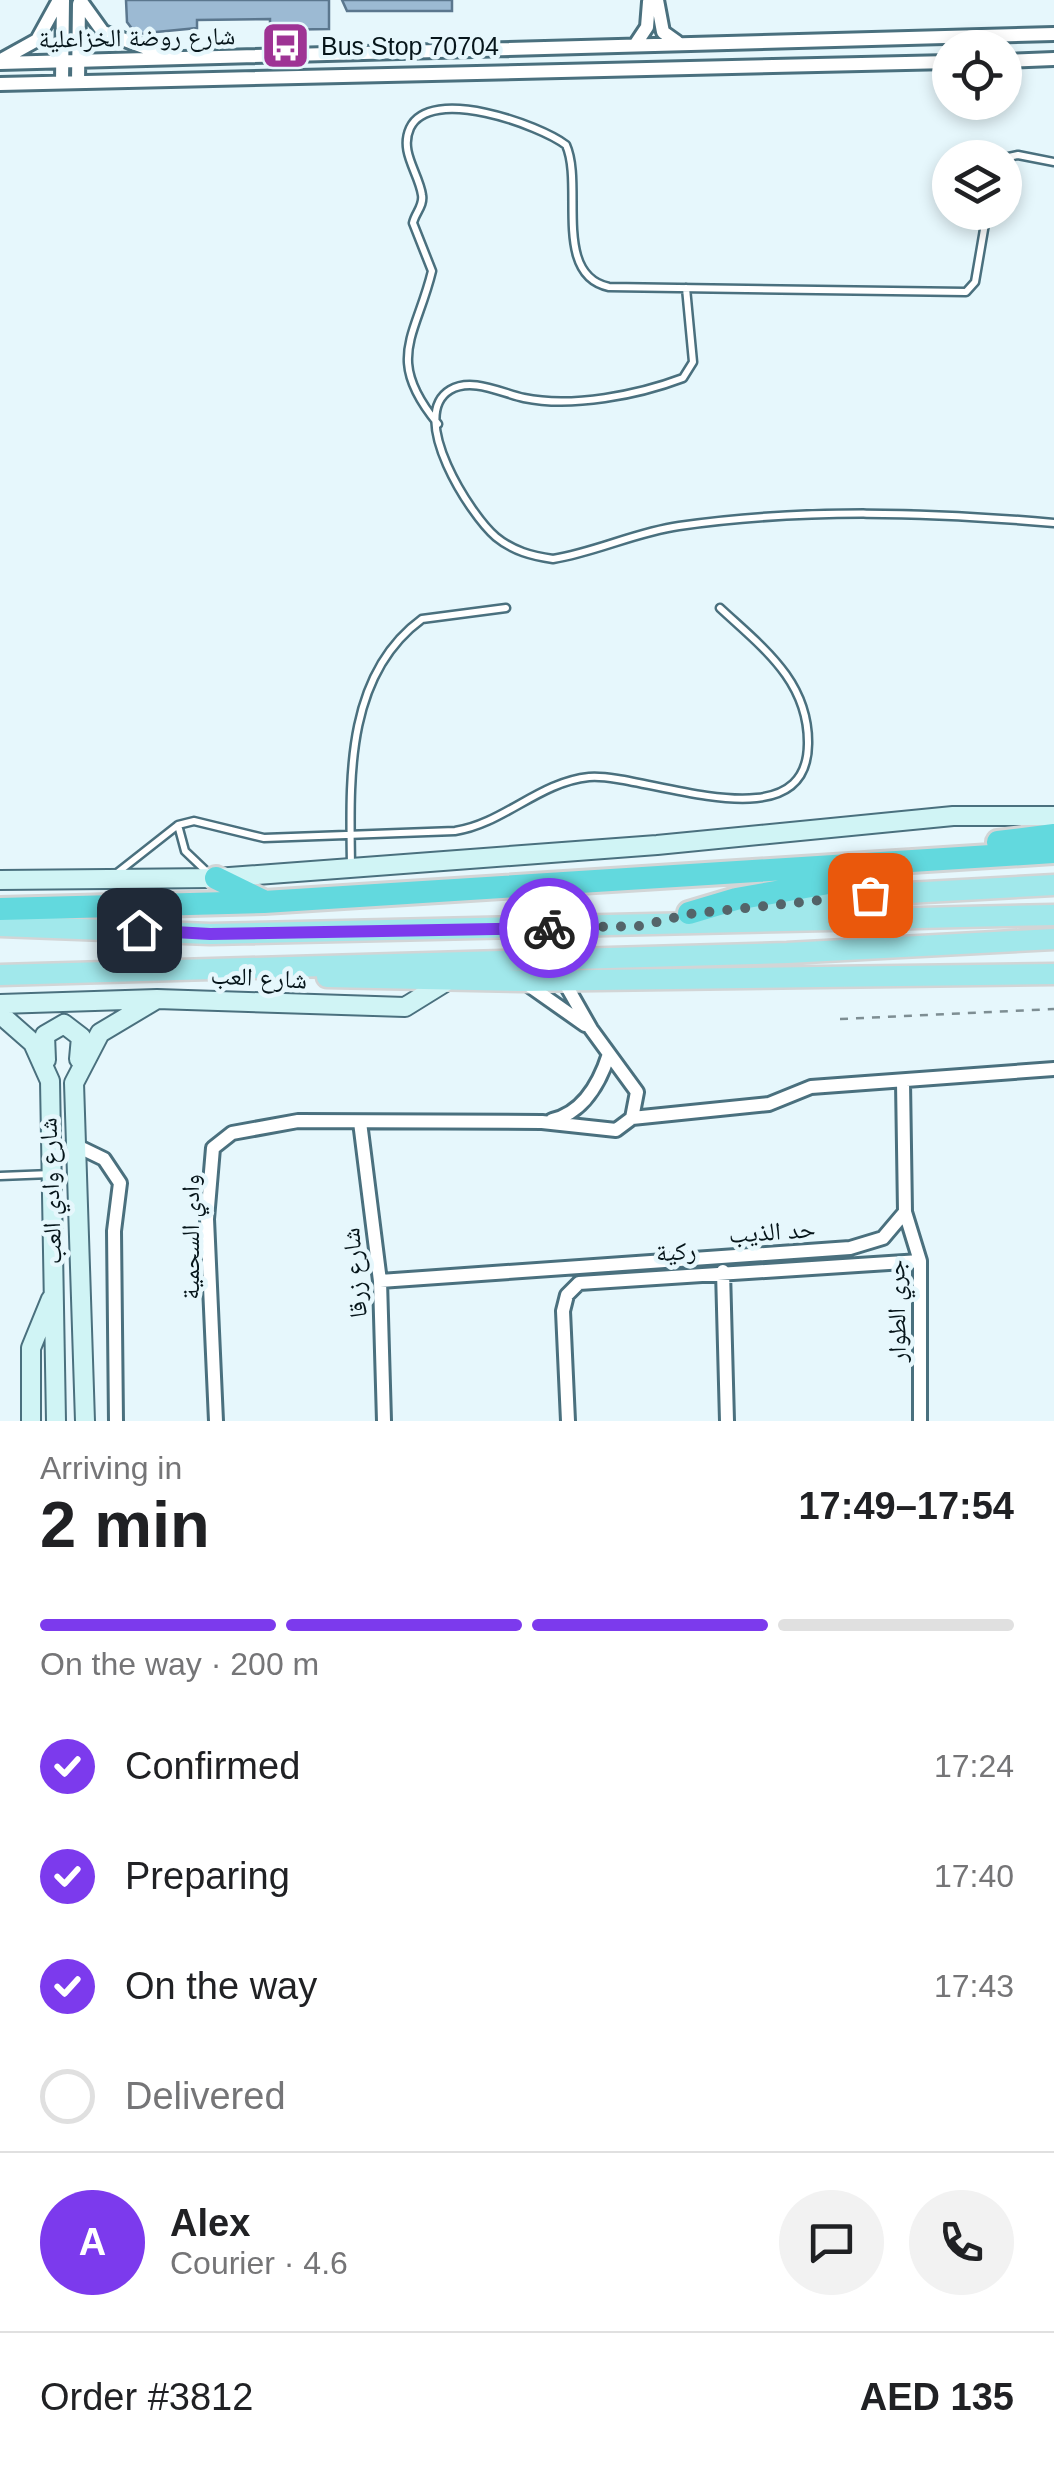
<!DOCTYPE html>
<html lang="en">
<head>
<meta charset="utf-8">
<style>
	body { margin:0; font-family:Arial,"Noto Naskh Arabic",sans-serif; background:#f2f2f2; color:#202124; height:100vh; display:flex; flex-direction:column; font-size:38px; white-space:nowrap }
	* { box-sizing:border-box; margin:0 }
	p { font-size:32px; color:#757577 }
	.icon { flex:none; width:55px; height:55px; fill:none; stroke:currentColor; stroke-width:2; stroke-linecap:round; stroke-linejoin:round }
	.map { position:relative; height:1421px; overflow:hidden }
	.details { display:flex; flex-direction:column; background:#fff; flex:1 }
	.details>* { flex:none }
	.controls { position:absolute; left:932px; top:30px; display:grid; gap:20px }
	.controls a { display:grid; place-items:center; width:90px; height:90px; border-radius:50%; background:#fff; box-shadow:0 5px 15px #0003; font-size:50px }
	.pin { position:absolute; display:grid; place-items:center; width:85px; height:85px; color:#fff; margin:-42px; border-radius:20px; box-shadow:0 5px 15px #0006 }
	.courier { position:absolute; display:grid; place-items:center; width:100px; height:100px; margin:-50px; border:8px solid #7c3aed; border-radius:50%; background:#fff; color:#222; box-shadow:0 2px 12px #0007 }
	.summary em { font-style:normal; font-weight:600 }
	.summary div { display:flex; flex-direction:column-reverse }
	.summary { display:flex; align-items:center; justify-content:space-between; height:170px; padding:0 40px }
	h1 { font-size:65px; font-weight:600; line-height:75px }
	.bar { display:grid; grid-template-columns:repeat(4,1fr); gap:15px 10px; align-content:center; height:120px; padding:0 40px }
	.bar i { height:12px; border-radius:8px; background:#e0e0e0 }
	.bar .current { background:#7c3aed }
	.bar p { grid-column:span 4 }
	.line { display:flex; align-items:center; gap:25px; padding:0 40px; border-top:2px solid #e0e0e0 }
	.line div { flex:1 }
	.round { display:grid; place-items:center; flex:none; width:105px; height:105px; border-radius:52px; background:#f2f2f2 }
	ol { padding:0 40px; list-style:none }
	li { display:flex; align-items:center; gap:30px; height:110px }
	li p { margin-inline-start:auto }
	li .icon { padding:10px; border-radius:50%; background:#7c3aed; color:#fff; stroke-width:4 }
	li:last-child { color:#757577 }
	li i { width:55px; height:55px; border:5px solid #e0e0e0; border-radius:50% }
	.map>svg:first-child { display:block }
	.building { fill:#9cbad3; stroke:#5b778e; stroke-width:2.5 }
	.lines { fill:none; stroke-linecap:round; stroke-linejoin:round }
	.lane-casing { stroke:#4a707e; stroke-width:11 }
	.street-casing { stroke:#4a707e; stroke-width:18 }
	.secondary-casing { stroke:#4a707e; stroke-width:22 }
	.primary-casing { stroke:#d2d5d6; stroke-width:25 }
	.highway-casing { stroke:#d2d5d6; stroke-width:28 }
	.path { stroke:#7e8e93; stroke-width:2.5; stroke-dasharray:8 8; stroke-linecap:butt }
	.lane { stroke:#fff; stroke-width:6 }
	.street { stroke:#fff; stroke-width:12 }
	.secondary { stroke:#d0f4f5; stroke-width:18 }
	.primary { stroke:#a1e8eb; stroke-width:20 }
	.highway { stroke:#62d9de; stroke-width:22 }
	.done { stroke:#546469; stroke-width:10; stroke-dasharray:0 18 }
	.route { stroke:#7c3aed; stroke-width:12 }
	.labels { text-anchor:middle; dominant-baseline:central; stroke-width:9; stroke-linejoin:round; paint-order:stroke }
	.street-label { font-size:25px; fill:#06151a; stroke:#e6f7fc }
	.poi-label { font-size:25px; fill:#06151a; stroke:#e6f7fc; text-anchor:start }
</style>
</head>
<body>
<div class="map">
<svg width="1054" height="1421" viewBox="0 0 1054 1421">
	<rect width="100%" height="100%" fill="#e6f7fc"/>
	<path class="building" d="M126,0H329V29L270,30V19L197,20V28L136,34L127,22Z
		M342,0H452V11H347Z"/>
	<g class="lines">
		<defs>
			<path id="lane" d="M1004,158L1018,155L1054,162
				M686,288L693,362L683,378C638,395 572,408 524,398C501,393 472,377 450,390C407,416 470,515 496,537C513,551 532,556 553,559C596,552 636,532 679,526C803,508 930,512 1054,523
				M438,424C384,359 416,337 432,271L413,223C415,213 424,206 422,195C419,173 399,152 410,128C430,85 540,125 566,145C584,185 552,275 609,287L966,292L975,282L987,212
				M178,825L185,851L207,872
				M351,867C350,782 344,676 422,619L506,608
				M117,873L178,825L194,821L264,838L455,831C503,824 539,782 589,777C642,772 807,847 808,744C809,681 762,647 720,608
				M0,1176L51,1174"/>
			<path id="street" d="M80,0L103,32L163,54
				M657,0L663,32L677,42
				M635,45L647,27L649,2
				M1,60L37,40L59,0
				M1005,61L1054,59
				M0,63L1054,34
				M62,82L63,0
				M78,82L79,4
				M0,84L950,62
				M524,982L585,1025
				M903,1082L905,1212L920,1261V1421
				M632,1118L769,1104L811,1087L1054,1069
				M552,1120C583,1113 600,1082 609,1054
				M360,1122L380,1281L384,1421
				M73,1144L104,1159L120,1183L114,1231L116,1421
				M723,1271L727,1421
				M380,1281L850,1248L883,1238L905,1212
				M216,1421L207,1219L213,1148L232,1133L298,1121L542,1122L616,1130L632,1118L637,1092L591,1029L562,978
				M568,1421L563,1311L567,1295L579,1283L920,1261"/>
			<path id="secondary" d="M0,880L216,878L657,845L953,816H1054
				M0,1004L157,999L405,1007L447,981
				M0,1014L33,1043L50,1081L56,1421
				M46,1060L45,1035L64,1024L81,1037L79,1059
				M31,1421V1348L51,1299
				M85,1421L74,1083L100,1033L157,999"/>
			<path id="primary" d="M727,910L870,895L1054,885
				M0,926L210,934L1054,915
				M0,975L787,953L1054,939
				M327,977L522,981L1054,974"/>
			<path id="highway" d="M998,842L1054,835
				M216,878L261,900
				M0,909L264,902L1054,852
				M689,913L736,899L857,878"/>
		</defs>
		<use href="#lane" class="lane-casing"/>
		<use href="#street" class="street-casing"/>
		<use href="#secondary" class="secondary-casing"/>
		<use href="#primary" class="primary-casing"/>
		<use href="#highway" class="highway-casing"/>
		<path class="path" d="M840,1019L1054,1009"/>
		<use href="#lane" class="lane"/>
		<use href="#street" class="street"/>
		<use href="#secondary" class="secondary"/>
		<use href="#primary" class="primary"/>
		<use href="#highway" class="highway"/>
	</g>
	<g class="lines">
		<path class="done" d="M549,928L641,926L689,914L870,895"/>
		<path class="route" d="M139,930L210,934L549,928"/>
	</g>
	<defs>
		<symbol id="bus-square" viewBox="-11 -11 22 22"><rect x="-9" y="-9" width="18" height="18" rx="4" fill="#9e3394" stroke="#e6f7fc"/><path d="M-5-6H5V4H4V6H2V4H-2V6H-4V4H-5ZM-3.5-4V0h7V-4ZM-3.5 1.2v1.5H-2V1.2ZM2 1.2v1.5H3.5V1.2Z" fill="#fff"/></symbol>
	</defs>
	<g fill-rule="evenodd">
		<use href="#bus-square" x="258" y="18" width="55" height="55"/>
	</g>
	<g class="labels">
		<g class="street-label">
			<text transform="translate(137 37) rotate(-1)">شارع روضة الخزاعلية</text>
			<text transform="translate(259 977) rotate(3)">شارع العب</text>
			<text transform="translate(50 1191) rotate(-92)">شارع وادي العب</text>
			<text transform="translate(772 1231) rotate(-4)">حد الذيب</text>
			<text transform="translate(190 1237) rotate(-90)">وادي السحمية</text>
			<text transform="translate(676 1251) rotate(-4)">ركية</text>
			<text transform="translate(354 1273) rotate(-95)">شارع زرقا</text>
			<text transform="translate(896 1311) rotate(-91)">جري الطوار</text>
		</g>
		<g class="poi-label">
			<text x="321" y="46">Bus Stop 70704</text>
		</g>
	</g>
</svg>
<div class="controls">
<a><svg class="icon" aria-label="locate" viewBox="0 0 24 24"><circle cx="12" cy="12" r="6"/><path d="M12 2v4M12 18v4M2 12h4M18 12h4"/></svg></a>
<a><svg class="icon" aria-label="layers" viewBox="0 0 24 24"><path d="M12 4l9 5-9 5-9-5zM3 14l9 5 9-5"/></svg></a>
</div>
<div class="pin" style="left:870px;top:895px;background:#ea580c"><svg class="icon" aria-label="bag" viewBox="0 0 24 24"><path d="M5 8h14l-1 12H6zM9 8a3 3 0 0 1 6 0"/></svg></div>
<div class="pin" style="left:139px;top:930px;background:#1f2937"><svg class="icon" aria-label="home" viewBox="0 0 24 24"><path d="M3 11l9-7 9 7M6 9v11h12V9"/></svg></div>
<div class="courier" style="left:549px;top:928px"><svg class="icon" aria-label="bike" viewBox="0 0 24 24"><circle cx="6" cy="16" r="4"/><circle cx="18" cy="16" r="4"/><path d="M6 16l4-8h5l3 8M10 8l3 8H6M13 5h3"/></svg></div>
</div>
<section class="details">
<div class="summary"><div><h1>2 min</h1><p>Arriving in</p></div><em>17:49–17:54</em></div>
<div class="bar"><i class="current"></i><i class="current"></i><i class="current"></i><i></i><p>On the way · 200 m</p></div>
<ol>
<li><svg class="icon" aria-label="check" viewBox="0 0 24 24"><path d="M5 12l5 5 9-10"/></svg>Confirmed<p>17:24</p></li>
<li><svg class="icon" aria-label="check" viewBox="0 0 24 24"><path d="M5 12l5 5 9-10"/></svg>Preparing<p>17:40</p></li>
<li><svg class="icon" aria-label="check" viewBox="0 0 24 24"><path d="M5 12l5 5 9-10"/></svg>On the way<p>17:43</p></li>
<li><i></i>Delivered</li>
</ol>
<div class="line" style="height:180px"><b class="round" style="background:#7c3aed;color:#fff">A</b><div><b>Alex</b><p>Courier · 4.6</p></div><a class="round"><svg class="icon" aria-label="chat" viewBox="0 0 24 24"><path d="M4 5h16v11H9l-5 4z"/></svg></a><a class="round"><svg class="icon" aria-label="phone" viewBox="0 0 24 24"><path d="M5 4h4l2 5-3 2q2 4 5 5l2-3 5 2v4C11 20 4 13 5 4z"/></svg></a></div>
<div class="line" style="height:130px"><div>Order #3812</div><b>AED 135</b></div>
</section>
</body>
</html>
